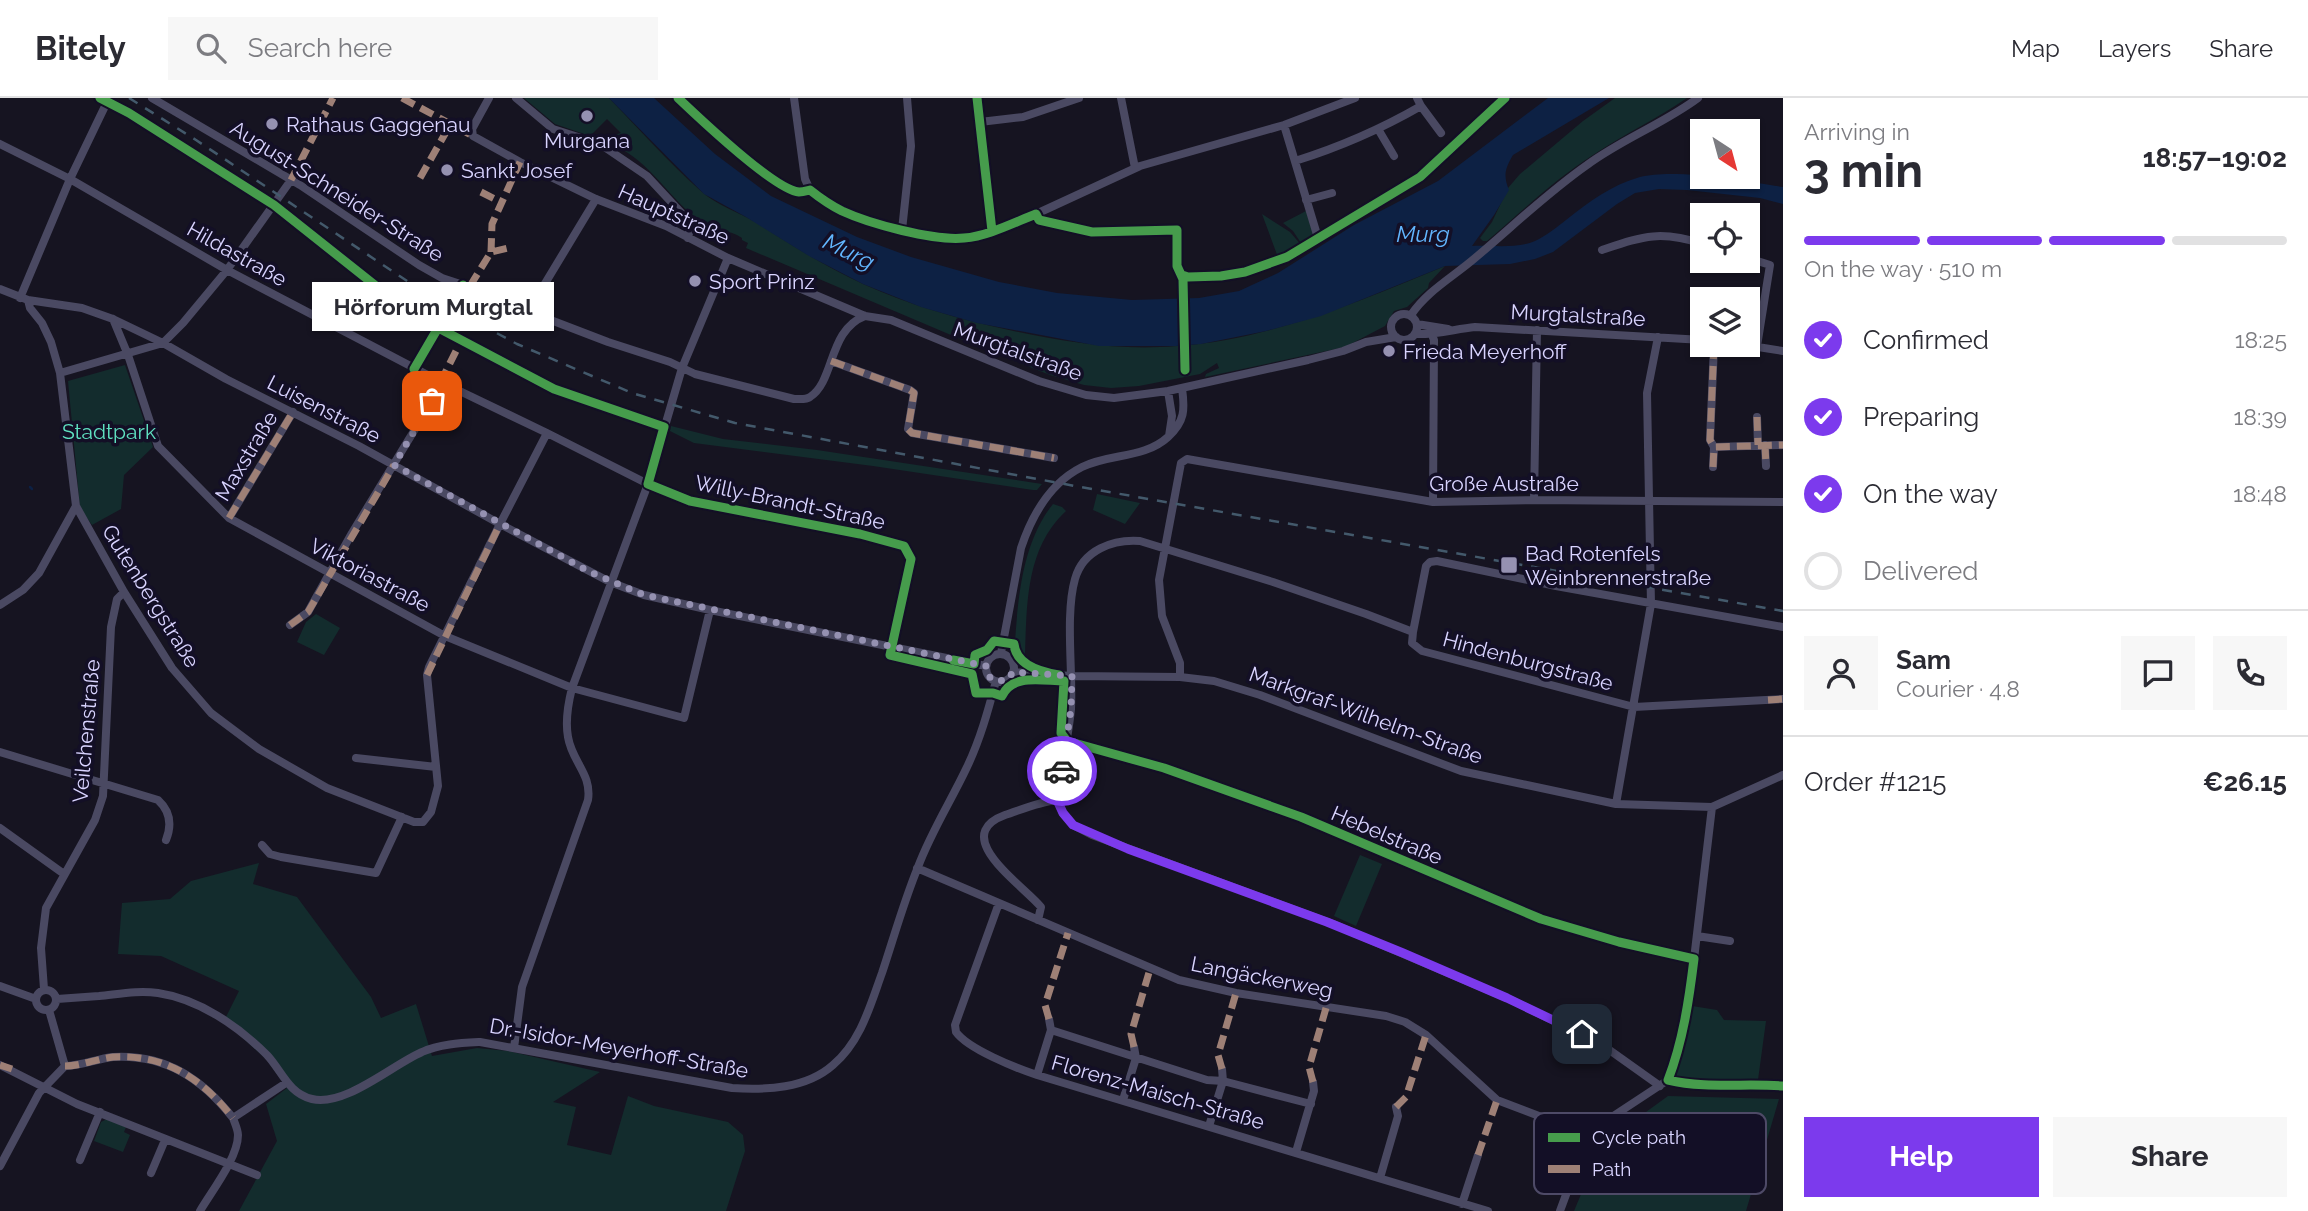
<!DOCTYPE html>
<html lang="en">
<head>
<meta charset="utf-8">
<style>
	body { margin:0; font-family:Raleway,sans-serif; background:#f7f7f7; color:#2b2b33; height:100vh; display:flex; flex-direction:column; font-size:26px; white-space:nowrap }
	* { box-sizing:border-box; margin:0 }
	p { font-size:23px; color:#7c7c81 }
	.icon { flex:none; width:38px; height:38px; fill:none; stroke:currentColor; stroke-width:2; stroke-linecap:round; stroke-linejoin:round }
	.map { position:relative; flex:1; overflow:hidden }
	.drawer { display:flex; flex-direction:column; background:#fff; width:525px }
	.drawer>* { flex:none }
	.needle { width:46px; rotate:144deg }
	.controls { position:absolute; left:1690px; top:21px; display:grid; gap:14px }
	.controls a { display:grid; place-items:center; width:70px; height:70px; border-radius:0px; background:#fff; box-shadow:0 2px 5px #0004; font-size:35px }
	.pin { position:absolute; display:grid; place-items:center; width:60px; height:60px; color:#fff; margin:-30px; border-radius:14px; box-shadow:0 4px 10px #0006 }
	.courier { position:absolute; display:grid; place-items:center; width:70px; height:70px; margin:-35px; border:5px solid #7c3aed; border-radius:50%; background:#fff; color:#222; box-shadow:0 2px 9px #0007 }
	.bubble { position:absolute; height:49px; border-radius:0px; background:#fff; box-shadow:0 2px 5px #0004; font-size:23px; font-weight:700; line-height:49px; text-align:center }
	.headline em { font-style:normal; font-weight:700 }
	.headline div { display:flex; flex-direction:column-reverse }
	.headline { display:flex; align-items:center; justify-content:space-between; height:119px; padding:0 21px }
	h1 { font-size:46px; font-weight:700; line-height:52px }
	.bar { display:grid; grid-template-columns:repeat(4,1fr); gap:10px 7px; align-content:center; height:84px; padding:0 21px }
	.bar i { height:9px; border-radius:5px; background:#e1e1e2 }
	.bar .on { background:#7c3aed }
	.bar p { grid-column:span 4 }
	.line { display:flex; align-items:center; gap:18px; padding:0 21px; border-top:2px solid #e1e1e2 }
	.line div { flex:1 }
	.round { display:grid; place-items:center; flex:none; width:74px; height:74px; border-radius:0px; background:#f7f7f7 }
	ol { padding:0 21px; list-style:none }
	li { display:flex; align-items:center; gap:21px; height:77px }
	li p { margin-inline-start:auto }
	li .icon { padding:7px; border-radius:50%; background:#7c3aed; color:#fff; stroke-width:4 }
	li:last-child { color:#7c7c81 }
	li i { width:38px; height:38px; border:4px solid #e1e1e2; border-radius:50% }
	.primary-button { display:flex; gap:14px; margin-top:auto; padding:14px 21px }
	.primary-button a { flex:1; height:80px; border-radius:0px; background:#7c3aed; color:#fff; font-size:28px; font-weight:700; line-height:80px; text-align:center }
	.primary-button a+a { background:#f7f7f7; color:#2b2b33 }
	header { display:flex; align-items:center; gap:42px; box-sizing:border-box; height:98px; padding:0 35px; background:#fff; border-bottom:2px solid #e1e1e2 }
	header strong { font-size:33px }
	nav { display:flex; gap:38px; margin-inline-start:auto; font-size:24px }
	.search { width:490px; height:63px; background:#f7f7f7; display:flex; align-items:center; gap:18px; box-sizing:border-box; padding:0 24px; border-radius:0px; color:#7c7c81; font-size:26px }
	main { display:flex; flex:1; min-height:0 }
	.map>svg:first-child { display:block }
	.green { fill:#132c2d }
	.water { fill:#0d2144 }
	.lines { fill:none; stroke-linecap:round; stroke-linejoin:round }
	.stream { stroke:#0d2144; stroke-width:2.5 }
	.minor { stroke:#4a4962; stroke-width:8 }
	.rail { stroke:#43596b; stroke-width:2.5; stroke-dasharray:10 9; stroke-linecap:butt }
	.quiet { stroke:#9e8076; stroke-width:7; stroke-dasharray:14 7; stroke-linecap:butt }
	.cycleway-casing { stroke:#130f26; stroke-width:13 }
	.cycleway { stroke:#469c4c; stroke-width:9 }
	.done { stroke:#9591b1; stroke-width:7; stroke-dasharray:0 12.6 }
	.route { stroke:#7c3aed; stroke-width:9 }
	.poi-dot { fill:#9591b1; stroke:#130f26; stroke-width:2.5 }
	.labels { text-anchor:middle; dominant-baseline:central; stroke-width:7; stroke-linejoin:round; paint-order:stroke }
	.poi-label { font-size:21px; fill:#d9d4ff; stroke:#130f26; text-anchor:start }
	.street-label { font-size:21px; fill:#d9d4ff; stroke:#130f26 }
	.park-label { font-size:21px; fill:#5fe0c0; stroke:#130f26 }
	.water-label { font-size:23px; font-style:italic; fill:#62b6ff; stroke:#130f26 }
	.key { fill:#130f26; stroke:#4e4a67; stroke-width:2 }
	.key-label { font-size:19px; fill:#d9d4ff }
</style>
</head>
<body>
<header>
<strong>Bitely</strong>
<div class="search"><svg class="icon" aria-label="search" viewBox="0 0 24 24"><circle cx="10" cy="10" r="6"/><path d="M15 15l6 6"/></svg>Search here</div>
<nav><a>Map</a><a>Layers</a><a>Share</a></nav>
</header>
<main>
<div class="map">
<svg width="1783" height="1113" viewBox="0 0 1783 1113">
	<rect width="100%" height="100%" fill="#161421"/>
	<path class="green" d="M524,0H609C639,31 669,65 702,94C717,107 740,115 757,125C791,147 826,169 863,186C909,207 959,221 1009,232C1065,244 1119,253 1177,248C1268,242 1361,203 1445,168L1429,185L1428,190L1407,209L1394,213L1385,228L1345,249L1205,279L1206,276L1219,270L1217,265L1200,276L1139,288L1111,290L1084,287L1050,277L965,243L746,150L748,145L742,142V140L737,137C724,131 710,131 698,122C667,98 646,57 607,45L606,39L621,35L607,21L590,38L555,26Z
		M1615,0H1687C1657,21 1624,36 1593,57C1555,81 1521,114 1487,143H1483L1480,140L1492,124L1508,90L1520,76L1583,23Z
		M1306,113L1315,141L1303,148L1293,133L1283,125Z
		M1262,116L1290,134L1302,148L1279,162Z
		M125,267L153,349L124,377L121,411L92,427L80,410L68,283Z
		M671,328L723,341L817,352L1042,386L1037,392H1033L873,368L694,345L670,333Z
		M1097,396L1140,405L1125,426L1093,412Z
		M1053,406L1062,409L1066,413C1024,452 1027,511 1025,563L1016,552L1015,545C1018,498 1023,443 1053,406Z
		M316,516L340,530L324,557L297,544L306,524Z
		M1360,757L1382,766L1356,828L1334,818Z
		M259,765L253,786L297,799L371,899L381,920L416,906L432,958L477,950L508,953L600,974L553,1004L576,1009L567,1047L611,1057L628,998L654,1008L728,1024L743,1037L745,1053L726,1113H239L277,1043L266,1006L287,990L266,961L224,923L239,893L161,858L118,856L122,805L170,801L191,783Z
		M1692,908L1717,912L1724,922L1766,923L1758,982L1689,985L1679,983L1676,978Z
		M1668,998L1779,1001L1746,1113H1574L1602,1046Z
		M107,1021L126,1029L124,1034L130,1037L123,1054L94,1043L101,1024Z"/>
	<path class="water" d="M609,0H654L715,56L771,98L857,139L911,159L999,184L1057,195L1132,202L1199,200L1239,193L1278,175L1354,127L1438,83L1548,0H1609L1513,57C1505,71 1503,77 1509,92L1494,117L1472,148C1491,147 1517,151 1535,143C1546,138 1557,129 1566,122C1589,104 1611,87 1640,79C1674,70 1747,83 1783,89V106L1760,100L1687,92L1659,91L1635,95L1617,106L1553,154L1535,161L1510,166L1445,168L1321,218L1266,233L1201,246L1176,248H1099L977,225L921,209L863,186L809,158L746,119L704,96Z"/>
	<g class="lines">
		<path class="stream" d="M30,389L32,391"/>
		<path class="minor" d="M100,0L129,15L274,107
			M152,0L300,87L419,167L442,180L500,199L548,221L608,244L670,264L695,276L794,301C800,301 806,302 810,299C835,283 828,232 865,218
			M489,0L472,31L473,38L520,64L596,101L666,128L728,160L865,218L891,222L1039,283L1086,297L1114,300L1168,293L1308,262L1343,253L1366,244L1396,239
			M516,0L553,31L600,46L647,78L687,121L690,131L688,140
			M678,0C698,19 775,92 799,94C803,94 806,93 810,92
			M794,0L805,81L810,92L826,104L844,114L902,132L936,139H967L992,133L1036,116L1140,68L1284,27L1355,0
			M977,0L992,133
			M1121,0L1135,70
			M1421,8L1441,35
			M980,24L1023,19L1079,0
			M1284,27L1318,140
			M1378,31L1394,58
			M0,46L70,81L227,172L443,285L547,335L648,386L690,403L860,436L904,448L911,461L891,550
			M1295,63C1340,49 1381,31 1421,8L1417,0
			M1306,102L1332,95
			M1036,116L1039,122L1092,134L1177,132V168L1182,177
			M902,132L911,48L907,0
			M1602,152C1644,138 1660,132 1703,146
			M1748,160L1770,167L1757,248
			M0,191L28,202L82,210L113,221L163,245L226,281L359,348L500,426L610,484L644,497L710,512L986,568
			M20,200L70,81L107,4
			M28,202L30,210L42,225L51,244L60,275L76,408L124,494L172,570L211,615L259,651L327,690L414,724H423L431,714L438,688L427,577L429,569L500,426L547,335
			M529,212L596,101
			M1391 229a13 13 0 1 1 26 0a13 13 0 1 1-26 0Z
			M1411,217C1427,193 1453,179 1475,160C1512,129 1547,95 1587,67C1622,41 1663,26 1698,0
			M113,221L128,257L158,348L229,420L445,538L572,590L684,620L710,512
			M1417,226L1448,231
			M1415,236C1436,237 1455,231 1475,229L1703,242
			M1432,237L1434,242L1433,404
			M1714,247L1710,342L1714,349L1783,347
			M1745,247L1783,253
			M831,263L910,292L914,295L908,331L912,335L1054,360
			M60,275L163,245L183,225L227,172L291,82
			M1168,293L1172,318L1169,338
			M1757,319L1758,347
			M1765,347L1766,368
			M1713,369L1714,349
			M1534,402L1537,232
			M229,420L293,314
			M0,507L23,492L39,475L76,408
			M290,527L308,514L352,435L443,285
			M1413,534L1426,468L1430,464L1437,463L1556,488L1783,529
			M1001,555L1021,450C1032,417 1050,385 1082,369C1110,355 1144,361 1168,339C1185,323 1185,312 1182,290
			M986 570a14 14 0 1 1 28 0a14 14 0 1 1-28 0Z
			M1013,574L1071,578L1180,579L1214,583L1260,597L1461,673L1616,706L1712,709L1783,677
			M1180,579V565L1162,518L1159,482L1181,365L1187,361L1433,404L1534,402L1783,404
			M1067,643L1164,670L1301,719L1541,821L1619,844L1694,861
			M0,654L158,702C170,713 172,727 166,742
			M356,660L436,669
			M1616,706L1651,506L1647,295L1658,239
			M0,730L64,776
			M262,747L270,756L281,759L376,775L402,719
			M917,770L1179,882L1236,895L1386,918L1405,924L1426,937L1497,1002L1586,1036
			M999,805L955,927L956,934C968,951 1016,970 1037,977L1488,1113
			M1038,822L1041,809C1023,787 948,738 1005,717C1023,711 1039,704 1057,702
			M1697,838L1730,843
			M0,888L36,901
			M44,891L41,850L46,810L95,722L103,698L111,529L117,501L124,494
			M36 902a10 10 0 1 1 20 0a10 10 0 1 1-20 0Z
			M57,901C71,900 85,899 99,898C119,896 138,892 158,895C199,901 238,928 267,957C282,973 288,995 312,1001C345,1009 392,967 422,954C439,946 461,945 480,944L732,990C766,992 806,991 833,967C861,943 870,908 882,875C894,839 904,803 918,769C931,734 951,703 967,669C980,642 988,613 996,583
			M1051,932L1207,982L1223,983L1311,1006
			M514,950L522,889L588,702C592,676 572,664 568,639C565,623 568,606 572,590L648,386L682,270L728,160
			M0,967L77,1006L257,1077
			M65,968C81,968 96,961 113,959C166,956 202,981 233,1020
			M1037,977L1051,932L1049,921
			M1668,982C1706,991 1745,985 1783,988
			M1660,988L1601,946L1507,900L1333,826L1092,737L1073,727L1063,715L1057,702C1061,671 1068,642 1071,611C1073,572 1065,516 1075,481C1083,452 1113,441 1140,443L1273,484L1366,516L1413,534L1412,545L1422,553L1634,609L1783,601
			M1123,1002L1136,960L1134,949
			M1209,1028L1223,983L1222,971
			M1586,1036L1668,982L1677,958L1690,895L1712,709
			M1296,1054L1314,993L1313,984
			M80,1062L100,1014
			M0,1068L39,995L65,968L49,912
			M151,1075L165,1042
			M1380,1080L1398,1018L1396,1009
			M1462,1106L1478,1057
			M200,1113C211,1094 238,1060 238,1037C238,1032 235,1026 233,1020L286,985
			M1560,1113L1584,1048L1586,1036"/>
		<path class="rail" d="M129,0L196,42L437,203L517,246L632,295L735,325L1075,388L1783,513"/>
		<path class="quiet" d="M402,0L473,38
			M420,80L450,27
			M291,82L333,0
			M481,94L501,104
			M491,154L492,126L520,64
			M470,188L491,154L508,150
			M1714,247L1710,342L1714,349L1783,347
			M831,263L910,292L914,295L908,331L912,335L1054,360
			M443,285V279L461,243
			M1757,319L1758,347
			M1765,347L1766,368
			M1713,369L1714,349
			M229,420L293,314
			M290,527L308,514L394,367
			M427,577L500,426
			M1768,602L1783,601
			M1049,921L1045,907L1068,835
			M1134,949L1131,936L1150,871
			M0,967L12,971
			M65,968C81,968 96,961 113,959C166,956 202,981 233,1020
			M1222,971L1218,957L1236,895
			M1313,984L1309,969L1326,910
			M1396,1009L1406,999L1426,937
			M1478,1057L1497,1002"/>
		<defs>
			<path id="cycleway" d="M100,0L129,15L274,107L410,215L554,291L664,329L648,386L690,403L860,436L904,448L911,461L890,557L972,576L976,595H993L1002,598C1012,575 1043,583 1064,583L1061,635L1067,643
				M678,0C698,19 775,92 799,94C803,94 806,93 810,92C820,100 830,107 842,113C870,126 934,143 964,140C988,138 1013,125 1036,116L1039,122L1092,134L1177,132V168L1183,181L1185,272
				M977,0L992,133
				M1182,177L1188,179L1221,178L1245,174L1287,159L1420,79L1505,0
				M414,271L463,187
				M953,562L974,566L975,557L987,552L994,543L1014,546C1016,567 1040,574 1059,577
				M1067,643L1164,670L1301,719L1541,821L1619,844L1694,861C1689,902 1683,943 1668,982C1706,991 1745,985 1783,988"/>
		</defs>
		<use href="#cycleway" class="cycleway-casing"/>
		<use href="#cycleway" class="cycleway"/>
	</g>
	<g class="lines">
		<path class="done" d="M432,303L394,367L590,474L644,497L986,568L988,578L996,583L1007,582L1013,574L1072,578L1071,611L1062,673"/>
		<path class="route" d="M1062,673L1057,702L1063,715L1073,727L1128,751L1327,824L1403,855L1507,900L1582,936"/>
	</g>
	<g class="poi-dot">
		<circle cx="587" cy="18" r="7"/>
		<circle cx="272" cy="26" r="7"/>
		<circle cx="447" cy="72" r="7"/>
		<circle cx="695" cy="183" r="7"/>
		<circle cx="1389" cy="253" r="7"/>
		<rect x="1500" y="458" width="18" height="18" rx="3.5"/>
	</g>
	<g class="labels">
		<g class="poi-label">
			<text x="286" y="26">Rathaus Gaggenau</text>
			<text x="587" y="42" text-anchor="middle">Murgana</text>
			<text x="461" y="72">Sankt Josef</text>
			<text x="709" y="183">Sport Prinz</text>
			<text x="1403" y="253">Frieda Meyerhoff</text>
			<text x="1525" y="455">Bad Rotenfels<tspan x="1525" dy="24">Weinbrennerstraße</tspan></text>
		</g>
		<g class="street-label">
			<text transform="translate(337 93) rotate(32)">August-Schneider-Straße</text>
			<text transform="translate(674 116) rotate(24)">Hauptstraße</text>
			<text transform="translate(237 156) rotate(29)">Hildastraße</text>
			<text transform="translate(1578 217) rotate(3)">Murgtalstraße</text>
			<text transform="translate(1018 253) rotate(20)">Murgtalstraße</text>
			<text transform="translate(324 311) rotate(27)">Luisenstraße</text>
			<text transform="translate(246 358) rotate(-59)">Maxstraße</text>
			<text x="1504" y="385">Große Austraße</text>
			<text transform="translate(790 404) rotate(12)">Willy-Brandt-Straße</text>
			<text transform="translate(370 477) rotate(28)">Viktoriastraße</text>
			<text transform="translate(151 498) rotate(58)">Gutenbergstraße</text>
			<text transform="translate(1528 563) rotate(15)">Hindenburgstraße</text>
			<text transform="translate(1366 617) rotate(20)">Markgraf-Wilhelm-Straße</text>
			<text transform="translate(86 633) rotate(-85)">Veilchenstraße</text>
			<text transform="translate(1387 737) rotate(23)">Hebelstraße</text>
			<text transform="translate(1262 879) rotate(11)">Langäckerweg</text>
			<text transform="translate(619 950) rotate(10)">Dr.-Isidor-Meyerhoff-Straße</text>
			<text transform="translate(1158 994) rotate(16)">Florenz-Maisch-Straße</text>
		</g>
		<g class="park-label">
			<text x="109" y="333">Stadtpark</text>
		</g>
		<g class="water-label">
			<text x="1423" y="135">Murg</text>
			<text transform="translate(849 153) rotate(26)">Murg</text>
		</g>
	</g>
	<rect x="1534" y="1015" width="232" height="81" rx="10" class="key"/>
	<rect x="1548" y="1035" width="32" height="9" fill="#469c4c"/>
	<rect x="1548" y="1067" width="32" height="8" fill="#9e8076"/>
	<g class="key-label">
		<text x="1592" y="1046">Cycle path</text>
		<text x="1592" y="1078">Path</text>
	</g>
</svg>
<div class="controls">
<a><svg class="needle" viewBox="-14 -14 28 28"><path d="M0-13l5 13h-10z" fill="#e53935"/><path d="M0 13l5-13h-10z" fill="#7c7c81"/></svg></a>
<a><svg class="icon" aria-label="locate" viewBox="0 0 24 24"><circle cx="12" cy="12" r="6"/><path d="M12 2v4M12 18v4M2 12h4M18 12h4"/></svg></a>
<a><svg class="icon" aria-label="layers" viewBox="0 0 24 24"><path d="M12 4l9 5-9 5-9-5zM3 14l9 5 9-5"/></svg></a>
</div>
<div class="pin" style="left:432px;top:303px;background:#ea580c"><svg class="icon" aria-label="bag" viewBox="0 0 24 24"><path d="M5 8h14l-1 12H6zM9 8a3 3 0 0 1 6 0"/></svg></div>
<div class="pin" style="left:1582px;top:936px;background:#1f2937"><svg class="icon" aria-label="home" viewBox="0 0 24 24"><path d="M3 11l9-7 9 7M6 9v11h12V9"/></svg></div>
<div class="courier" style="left:1062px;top:673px"><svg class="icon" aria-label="car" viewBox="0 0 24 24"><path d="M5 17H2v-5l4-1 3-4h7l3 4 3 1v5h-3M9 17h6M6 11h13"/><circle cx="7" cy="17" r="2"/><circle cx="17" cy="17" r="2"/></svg></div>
<div class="bubble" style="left:312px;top:184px;width:242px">Hörforum Murgtal</div>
</div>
<section class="drawer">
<div class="headline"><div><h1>3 min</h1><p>Arriving in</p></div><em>18:57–19:02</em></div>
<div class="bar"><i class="on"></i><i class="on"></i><i class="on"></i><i></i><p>On the way · 510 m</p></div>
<ol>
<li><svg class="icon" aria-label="check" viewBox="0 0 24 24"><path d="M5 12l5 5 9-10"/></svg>Confirmed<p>18:25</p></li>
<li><svg class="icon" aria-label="check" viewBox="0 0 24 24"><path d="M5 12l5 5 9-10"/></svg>Preparing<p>18:39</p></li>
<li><svg class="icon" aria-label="check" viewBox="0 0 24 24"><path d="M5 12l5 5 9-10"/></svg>On the way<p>18:48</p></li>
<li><i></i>Delivered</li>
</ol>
<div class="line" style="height:126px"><a class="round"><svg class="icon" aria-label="person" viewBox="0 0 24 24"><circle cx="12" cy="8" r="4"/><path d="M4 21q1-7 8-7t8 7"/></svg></a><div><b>Sam</b><p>Courier · 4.8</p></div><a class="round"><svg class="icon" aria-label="chat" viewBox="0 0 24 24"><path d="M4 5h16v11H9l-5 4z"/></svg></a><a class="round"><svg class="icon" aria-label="phone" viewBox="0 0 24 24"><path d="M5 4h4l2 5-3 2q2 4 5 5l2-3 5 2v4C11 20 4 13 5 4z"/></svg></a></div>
<div class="line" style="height:91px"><div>Order #1215</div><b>€26.15</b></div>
<div class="primary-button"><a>Help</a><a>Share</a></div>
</section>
</main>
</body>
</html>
